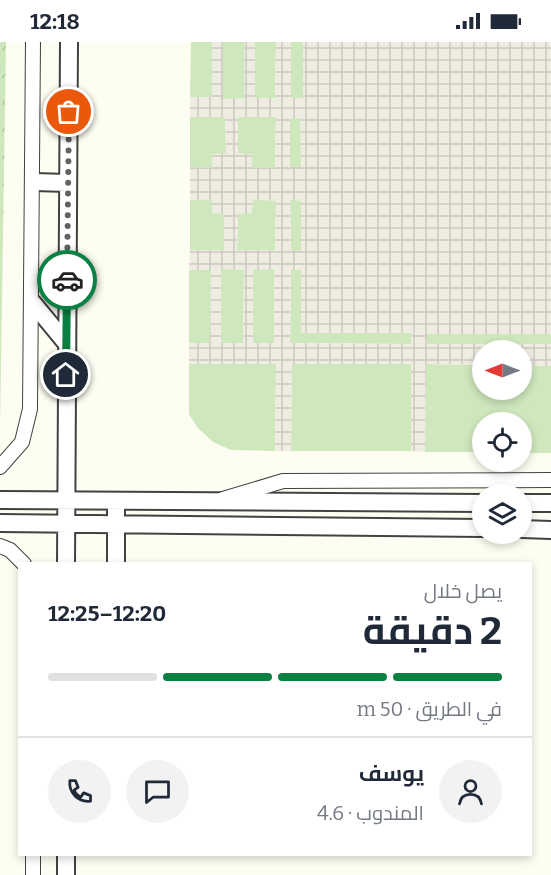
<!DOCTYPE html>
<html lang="ar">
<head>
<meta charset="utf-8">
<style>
	body { margin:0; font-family:Bitter,Cairo,serif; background:#f2f2f3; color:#1f2937; direction:rtl; height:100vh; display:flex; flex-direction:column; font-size:22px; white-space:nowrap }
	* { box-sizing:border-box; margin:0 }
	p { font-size:20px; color:#747a83 }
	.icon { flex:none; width:33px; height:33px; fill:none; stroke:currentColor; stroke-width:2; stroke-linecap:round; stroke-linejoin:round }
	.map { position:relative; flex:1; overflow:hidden; direction:ltr }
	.details { position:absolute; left:18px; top:520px; width:514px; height:294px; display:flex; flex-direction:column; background:#fff; border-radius:0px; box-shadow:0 3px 9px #0003; direction:rtl }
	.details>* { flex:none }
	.needle { width:39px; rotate:270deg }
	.buttons { position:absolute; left:472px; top:298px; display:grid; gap:12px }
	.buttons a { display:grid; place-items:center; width:60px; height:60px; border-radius:50%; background:#fff; box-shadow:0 3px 9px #0003; font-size:30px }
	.pin { position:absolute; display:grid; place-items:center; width:51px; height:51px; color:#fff; margin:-26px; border:3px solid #fff; border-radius:50%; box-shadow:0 2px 6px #0007 }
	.courier { position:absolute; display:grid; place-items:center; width:60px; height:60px; margin:-30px; border:4px solid #0b8043; border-radius:50%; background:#fff; color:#222; box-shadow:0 2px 8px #0007 }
	.overview em { font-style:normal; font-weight:700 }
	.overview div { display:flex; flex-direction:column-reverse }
	.overview { display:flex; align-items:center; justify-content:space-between; height:102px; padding:0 30px }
	h1 { font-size:39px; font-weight:700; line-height:45px }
	.bar { display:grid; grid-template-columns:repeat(4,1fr); gap:9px 6px; align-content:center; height:72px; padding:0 30px }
	.bar i { height:8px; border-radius:4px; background:#e0e1e3 }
	.bar .active { background:#0b8043 }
	.bar p { grid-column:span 4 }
	.line { display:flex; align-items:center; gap:15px; padding:0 30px; border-top:2px solid #e0e1e3 }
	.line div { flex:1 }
	.round { display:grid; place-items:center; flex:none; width:63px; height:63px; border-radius:32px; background:#f2f2f3 }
	.status { display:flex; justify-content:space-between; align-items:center; height:42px; padding:0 30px; background:#fff; direction:ltr }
	.status svg { height:16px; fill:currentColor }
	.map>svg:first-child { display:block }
	.grass { fill:#cee7bd }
	.park { fill:url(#park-crowns) }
	.plaza { fill:url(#plaza-grid); fill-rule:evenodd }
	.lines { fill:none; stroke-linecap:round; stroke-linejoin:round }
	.minor-casing { stroke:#424242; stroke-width:16 }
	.tertiary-casing { stroke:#424242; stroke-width:20 }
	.minor { stroke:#fff; stroke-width:14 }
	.tertiary { stroke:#fff; stroke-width:16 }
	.done { stroke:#63625e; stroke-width:6; stroke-dasharray:0 10.8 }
	.route { stroke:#0b8043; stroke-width:8 }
</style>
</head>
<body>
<div class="status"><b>12:18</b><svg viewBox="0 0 49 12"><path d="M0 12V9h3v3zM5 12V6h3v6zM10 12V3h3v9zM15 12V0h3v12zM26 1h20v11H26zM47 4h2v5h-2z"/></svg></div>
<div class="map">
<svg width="551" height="833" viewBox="0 0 551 833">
	<defs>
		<pattern id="park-crowns" width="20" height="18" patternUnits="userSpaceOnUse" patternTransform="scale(1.5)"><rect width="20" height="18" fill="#cee7bd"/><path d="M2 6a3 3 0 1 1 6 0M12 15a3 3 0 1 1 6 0" fill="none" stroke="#b0c5a1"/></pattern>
		<pattern id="plaza-grid" width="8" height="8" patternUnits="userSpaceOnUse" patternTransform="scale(1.5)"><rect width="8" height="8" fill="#efede1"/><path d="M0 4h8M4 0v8" fill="none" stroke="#cccac0"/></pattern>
	</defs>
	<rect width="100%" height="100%" fill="#fefdf2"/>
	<path class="grass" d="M191,0H212V55H190Z
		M223,0H244V57H222Z
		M255,0H276L275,56H255Z
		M291,0H303V56H291Z
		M190,75H225L226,112L212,126L190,125Z
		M238,75H276L275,127L252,126L238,111Z
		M290,76H301V125H290Z
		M190,158H212L224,171V208H190Z
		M252,158H276L275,208H237L238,171Z
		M290,158H301V209H291Z
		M221,227H244L243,301H221Z
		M253,227H274V301H253Z
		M189,228H211L210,302L189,301Z
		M291,228H301V290L411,291V302L290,301Z
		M427,291L551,292V302H427Z
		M189,322H276L275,409L231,408L213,400L197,385L189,372Z
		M292,322H411V409H291Z
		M426,322L483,323V348H522V323L551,324V411H522V381H483V410H425Z"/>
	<path class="park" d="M0,0H6L0,386Z"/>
	<path class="plaza" d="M212,0H223V57L244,56V0H255V56H275L276,0H291V56H303V0H551V292H427V302H551V324L522,323V309H483V323L426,322L425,410L411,409V322H292L291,409H275L276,322H189V301H210L211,228H189L190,208H224V172L212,171V158H190V125L212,126V112L226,111L225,75H190V55H212ZM238,75H276L275,126H252V112L238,111ZM300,76L301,125H290V77ZM253,158L276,159L275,208H237L238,172L252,171ZM290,158L301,159V209L291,208ZM221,227L244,228L243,301H221ZM274,227V301H253V228ZM291,228H301V291H411V302L290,301Z"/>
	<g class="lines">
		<defs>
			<path id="minor" d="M0,425L22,400L30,367L33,0
				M223,457L283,439L551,438
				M0,504L10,508L24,522
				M33,813V833"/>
			<path id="tertiary" d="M34,140L68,141
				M33,261L66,301
				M0,458L483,461
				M522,461H551
				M0,481L483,486
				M522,487L551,488
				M66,522L69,0
				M116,522V459
				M66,813V833"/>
		</defs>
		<use href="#minor" class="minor-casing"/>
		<use href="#tertiary" class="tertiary-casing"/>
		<use href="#minor" class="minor"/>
		<use href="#tertiary" class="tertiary"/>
	</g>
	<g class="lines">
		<path class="done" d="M67,238L69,70"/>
		<path class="route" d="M66,333L67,238"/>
	</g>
</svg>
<div class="buttons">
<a><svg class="needle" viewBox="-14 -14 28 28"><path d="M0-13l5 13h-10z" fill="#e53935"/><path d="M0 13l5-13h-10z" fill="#747a83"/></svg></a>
<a><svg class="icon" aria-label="locate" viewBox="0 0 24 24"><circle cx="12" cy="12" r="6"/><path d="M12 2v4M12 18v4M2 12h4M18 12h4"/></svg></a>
<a><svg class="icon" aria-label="layers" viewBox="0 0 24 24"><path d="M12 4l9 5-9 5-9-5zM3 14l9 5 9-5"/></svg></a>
</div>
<div class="pin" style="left:69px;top:70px;background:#ea580c"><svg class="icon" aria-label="bag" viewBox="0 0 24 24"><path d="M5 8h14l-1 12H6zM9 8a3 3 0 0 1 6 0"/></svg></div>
<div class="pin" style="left:66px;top:333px;background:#1f2937"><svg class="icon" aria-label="home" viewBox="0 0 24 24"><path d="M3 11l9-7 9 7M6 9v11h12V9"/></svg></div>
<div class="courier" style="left:67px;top:238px"><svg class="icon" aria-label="car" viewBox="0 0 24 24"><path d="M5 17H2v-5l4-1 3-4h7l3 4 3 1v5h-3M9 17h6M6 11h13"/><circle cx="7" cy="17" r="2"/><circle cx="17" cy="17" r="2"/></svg></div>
<section class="details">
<div class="overview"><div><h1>2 دقيقة</h1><p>يصل خلال</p></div><em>12:20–12:25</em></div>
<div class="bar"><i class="active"></i><i class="active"></i><i class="active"></i><i></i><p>في الطريق · 50 m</p></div>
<div class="line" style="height:108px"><a class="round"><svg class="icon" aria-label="person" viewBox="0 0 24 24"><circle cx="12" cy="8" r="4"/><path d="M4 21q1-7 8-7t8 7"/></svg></a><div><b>يوسف</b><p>المندوب · 4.6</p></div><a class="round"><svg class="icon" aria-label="chat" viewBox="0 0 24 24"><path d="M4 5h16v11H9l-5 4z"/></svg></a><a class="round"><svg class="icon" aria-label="phone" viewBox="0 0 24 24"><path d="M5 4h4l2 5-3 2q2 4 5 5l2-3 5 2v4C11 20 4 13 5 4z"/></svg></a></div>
</section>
</div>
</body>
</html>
